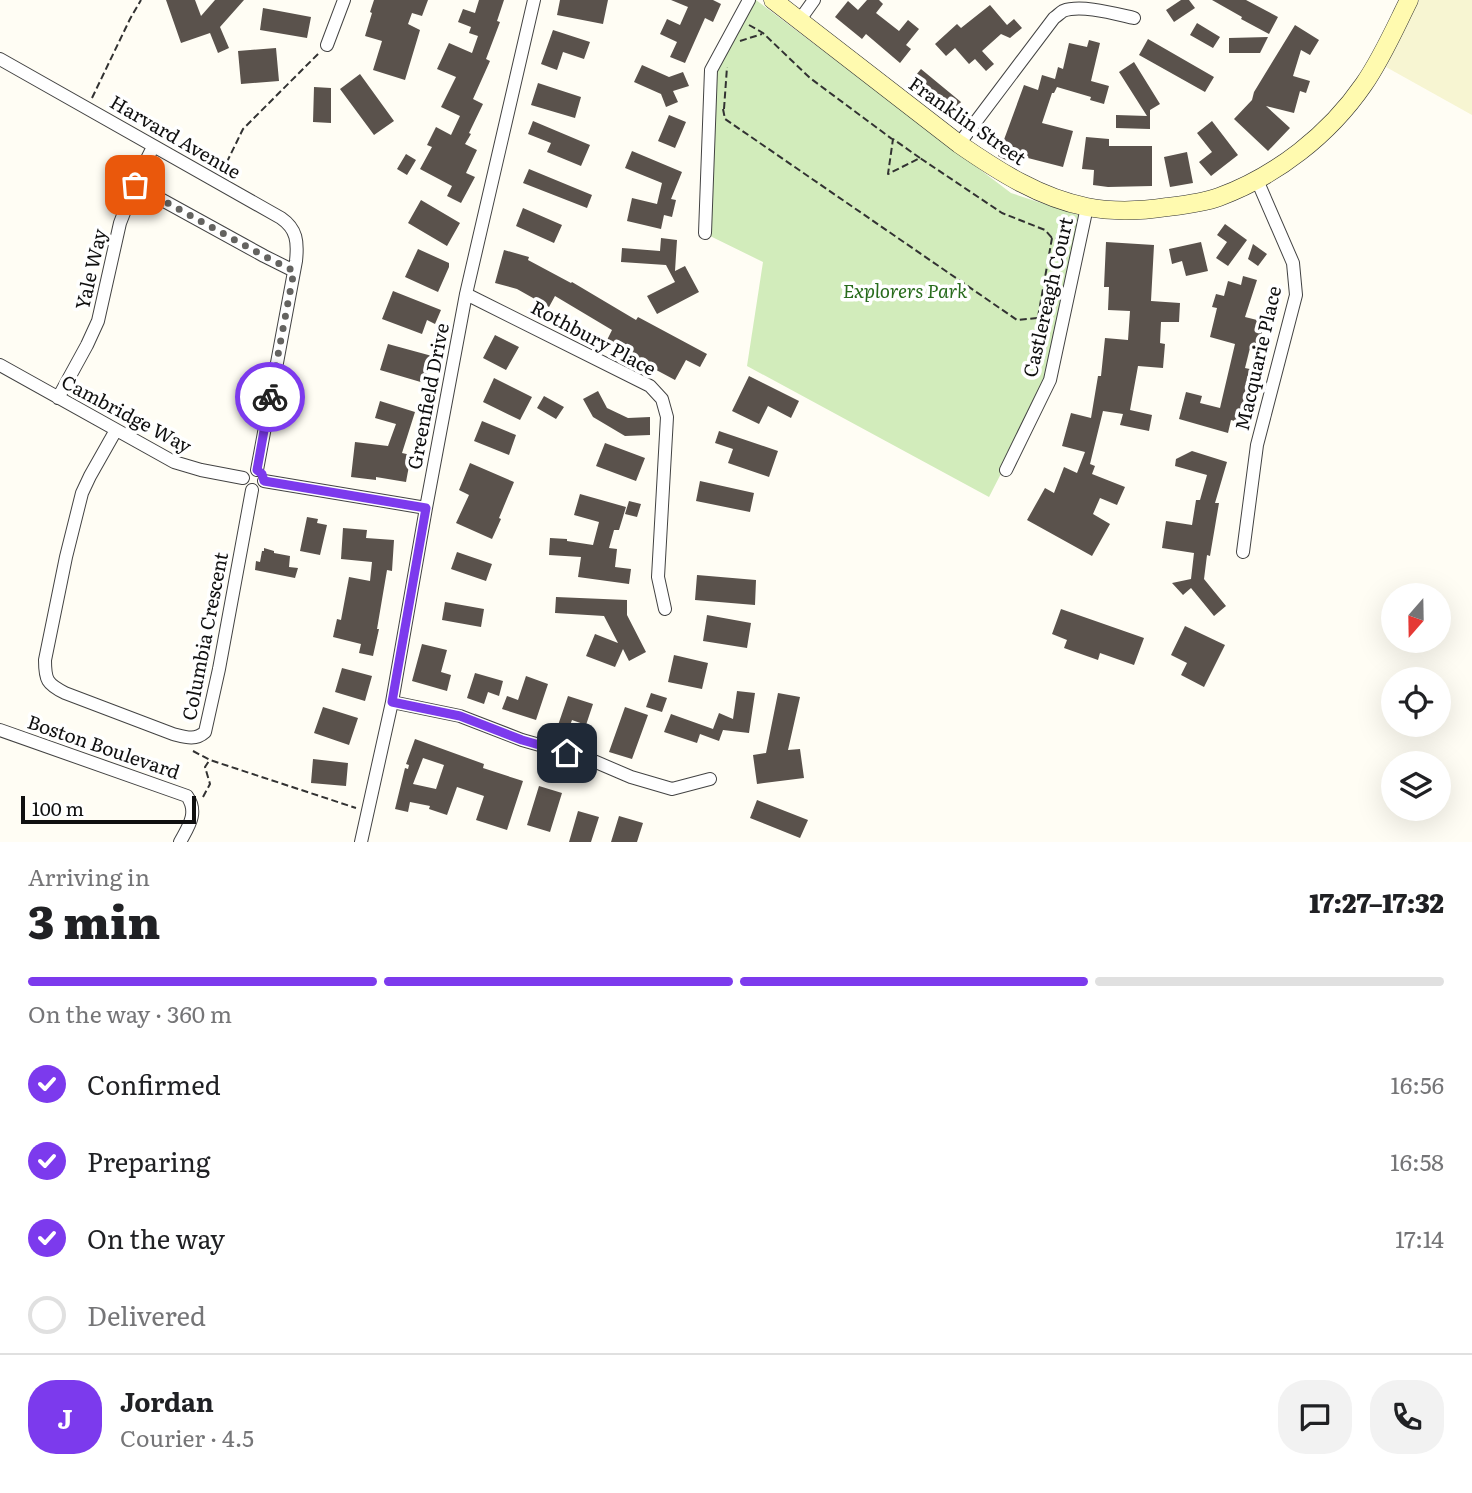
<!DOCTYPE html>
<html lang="en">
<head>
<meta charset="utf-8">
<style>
	body { margin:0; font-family:Literata,serif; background:#f2f2f2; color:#202124; height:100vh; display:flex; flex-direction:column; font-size:26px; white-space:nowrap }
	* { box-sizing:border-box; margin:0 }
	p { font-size:23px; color:#757577 }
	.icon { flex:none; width:38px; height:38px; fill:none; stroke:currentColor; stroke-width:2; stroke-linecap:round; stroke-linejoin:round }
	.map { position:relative; height:842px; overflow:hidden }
	.panel { display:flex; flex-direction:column; background:#fff; flex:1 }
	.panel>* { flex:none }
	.needle { width:46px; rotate:200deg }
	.buttons { position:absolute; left:1381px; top:583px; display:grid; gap:14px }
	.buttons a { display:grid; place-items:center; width:70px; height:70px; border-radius:50%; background:#fff; box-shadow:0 7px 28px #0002; font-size:35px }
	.scale { position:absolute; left:21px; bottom:18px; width:175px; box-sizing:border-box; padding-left:7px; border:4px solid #101010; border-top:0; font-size:19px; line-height:24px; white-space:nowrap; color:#101010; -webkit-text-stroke:5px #fff; paint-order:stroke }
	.pin { position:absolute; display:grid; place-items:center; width:60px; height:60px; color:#fff; margin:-30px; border-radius:14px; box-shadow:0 4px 10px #0006 }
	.courier { position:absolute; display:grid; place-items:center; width:70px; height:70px; margin:-35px; border:5px solid #7c3aed; border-radius:50%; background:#fff; color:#222; box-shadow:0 2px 9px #0007 }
	.headline em { font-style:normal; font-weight:800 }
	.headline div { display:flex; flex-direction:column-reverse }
	.headline { display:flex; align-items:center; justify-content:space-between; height:119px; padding:0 28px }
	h1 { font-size:46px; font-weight:800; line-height:52px }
	.bar { display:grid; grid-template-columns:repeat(4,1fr); gap:10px 7px; align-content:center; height:84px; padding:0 28px }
	.bar i { height:9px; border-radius:5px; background:#e0e0e0 }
	.bar .current { background:#7c3aed }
	.bar p { grid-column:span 4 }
	.line { display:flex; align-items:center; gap:18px; padding:0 28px; border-top:2px solid #e0e0e0 }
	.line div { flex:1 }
	.round { display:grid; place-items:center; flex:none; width:74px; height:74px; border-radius:28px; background:#f2f2f2 }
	ol { padding:0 28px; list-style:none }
	li { display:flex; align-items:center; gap:21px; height:77px }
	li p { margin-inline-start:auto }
	li .icon { padding:7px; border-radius:50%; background:#7c3aed; color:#fff; stroke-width:4 }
	li:last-child { color:#757577 }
	li i { width:38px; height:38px; border:4px solid #e0e0e0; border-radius:50% }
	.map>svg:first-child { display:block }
	.farmland { fill:#f7f5d2 }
	.green { fill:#d2ecbb }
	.building { fill:#5a524c; fill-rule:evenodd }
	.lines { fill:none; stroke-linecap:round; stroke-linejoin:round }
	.street-casing { stroke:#434343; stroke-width:14 }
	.secondary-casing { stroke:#323232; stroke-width:19 }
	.path { stroke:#323232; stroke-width:2; stroke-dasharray:7 3.5; stroke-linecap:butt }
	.street { stroke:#fff; stroke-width:12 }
	.secondary { stroke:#fffaaf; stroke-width:18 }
	.done { stroke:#646360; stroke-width:7; stroke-dasharray:0 12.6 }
	.route { stroke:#7c3aed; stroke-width:9 }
	.labels { text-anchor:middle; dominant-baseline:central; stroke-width:7; stroke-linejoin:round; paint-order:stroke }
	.street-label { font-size:19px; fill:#101010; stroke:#fff }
	.park-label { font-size:19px; font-style:italic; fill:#296c1d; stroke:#fff }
</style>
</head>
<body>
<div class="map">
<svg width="1472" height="842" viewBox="0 0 1472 842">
	<rect width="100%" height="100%" fill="#fffdf4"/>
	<path class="farmland" d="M1419,0H1472V115L1386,67Z"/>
	<path class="green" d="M742,0H756L1011,193L1078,215L1049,380L989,497L747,366L763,262L706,234L711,71Z"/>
	<path class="building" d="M166,0H195L201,16L215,0H244L220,27L229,48L218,53L210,33L181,43Z
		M374,0H428L422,16L412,13L408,24L420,30L405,80L373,70L382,41L365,36L372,13L370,12Z
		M479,0H504L497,21L500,22L486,59L490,61L473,99L483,104L469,133L471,134L465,144L477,150L466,173L475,177L461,203L447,196L452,186L420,169L432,147L427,145L436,127L451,135L460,116L441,107L456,77L437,69L449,43L472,53L478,36L469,33L471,27L458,22L463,9L475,13Z
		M560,0H608L603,24L557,15Z
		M671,0H713L721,4L713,22L705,18L685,63L670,57L677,42L660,34L667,19L680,25L688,7Z
		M867,0H879L883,4L876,13L899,31L908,20L919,29L906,45L911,49L900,63L866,34L862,39L835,17L848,1L858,10Z
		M1181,0H1189L1195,8L1174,22L1166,10Z
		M1212,0H1246L1278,17L1269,34L1241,19L1242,17Z
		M990,5L1007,25L1014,19L1022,28L1010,38L1001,34L982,51L994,64L986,71L975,59L969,64L955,48L946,56L935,44L957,24L961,28Z
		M263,8L311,17L307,38L260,30Z
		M1197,23L1220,37L1213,48L1190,35Z
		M1295,25L1319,40L1310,55L1301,50L1293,76L1310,81L1306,93L1300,91L1294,113L1266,106L1290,128L1268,151L1234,119L1252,100L1254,92Z
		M553,30L590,42L584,59L563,52L557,70L541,64Z
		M1268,37L1260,53H1229V38Z
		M1148,39L1214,77L1205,92L1139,55Z
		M1089,40L1100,43L1091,81L1109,86L1104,104L1090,100L1091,97L1057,87L1054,93H1052L1042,123L1073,131L1063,167L1024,157L1020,167L998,156L1024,85L1038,90L1042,75L1055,79L1058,67L1063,69L1069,43L1087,47Z
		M276,48L279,81L241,84L238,51Z
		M1134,62L1160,104L1150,110V129L1116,128V115L1147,116L1119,72Z
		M642,65L669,77L683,72L689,86L673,91L678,102L666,107L661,94L634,82Z
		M921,69L961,102L951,115L910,82Z
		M360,74L394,121L374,135L340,89Z
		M538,83L581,97L575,118L531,105Z
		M314,87L331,88V123L313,122Z
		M669,115L686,122L675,148L658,141Z
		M533,121L590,145L581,166L547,152L551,143L528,134Z
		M1212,121L1238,155L1211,176L1199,162L1212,152L1197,133Z
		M1086,137L1109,139V146H1152V186L1108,187L1093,185L1094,170L1082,169Z
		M632,151L682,172L671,199L676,200L672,217L664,215L661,229L627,221L632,198L657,204L662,183L625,168Z
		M1187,152L1193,183L1170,187L1164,157Z
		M406,154L416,160L407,175L397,169Z
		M529,169L592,195L587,208L523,183Z
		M421,200L460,223L447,246L408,223Z
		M523,208L562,225L554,243L516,226Z
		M1225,224L1247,240L1228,266L1216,258L1227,242L1217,235Z
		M661,238L677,240L675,271L685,266L699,292L657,314L647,296L675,282L666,265L621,262L622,248L660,251Z
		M1106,242L1154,245L1151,301L1180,303L1179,322H1161L1160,343L1165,344L1163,368L1138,366L1130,410L1152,415L1149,431L1120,425L1123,414L1103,411L1090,464L1095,466L1092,474L1125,487L1117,505L1100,498L1093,514L1110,524L1092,556L1027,520L1045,488L1054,493L1064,467L1077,473L1085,452L1062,446L1071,413L1091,418L1098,376H1101L1105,338L1128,340L1130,311L1108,310L1109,287H1104Z
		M1201,242L1208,271L1186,276L1182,261L1172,264L1169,249Z
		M1253,244L1267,254L1258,266L1248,259Z
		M418,249L449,263V267L438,292L405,277Z
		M504,250L529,257L528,260L571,283L572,282L636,320L638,317L707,354L700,367L686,360L675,380L632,357L633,356L607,340L612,330L555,296L549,307L517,289L495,283Z
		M1243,276L1257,280L1245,317L1265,322L1257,350L1250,348L1245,368L1259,371L1245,424L1231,420L1228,433L1179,419L1186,392L1202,396L1200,403L1220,408L1235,344L1210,337L1217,308L1212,307L1216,294L1224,296L1228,281L1241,285Z
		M393,291L441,310L435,324L427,320L422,334L382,319Z
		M495,335L519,347L506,370L483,358Z
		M388,344L432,356L424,383L380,370Z
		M749,376L799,401L791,418L768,406L759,424L732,411Z
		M494,378L532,397L520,420L483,402Z
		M598,391L607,408L628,418L650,417V435L625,436L593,417L583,399Z
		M544,396L564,407L556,419L537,408Z
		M380,401L415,412L402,453L411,455L406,482L376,477V480L351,477L355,442L388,446L396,424L375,418Z
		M482,421L516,435L509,455L474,441Z
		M719,431L778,451L769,477L728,463L733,449L715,443Z
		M605,443L645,458L636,481L596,466Z
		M1192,451L1227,462L1215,503H1219L1210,556L1207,555L1204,579L1226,606L1214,616L1191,588L1183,595L1172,583L1191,579L1194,553L1162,548L1166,521L1192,525L1196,500H1200L1207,475L1175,466L1176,459Z
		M470,463L514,482L499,518L501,519L492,539L456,523L469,495L459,490Z
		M700,481L754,493L750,512L696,501Z
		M580,494L626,507L619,530H614L609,548L617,549L615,567L631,569L629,584L578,577L581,557L549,555L550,538L567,539V541L593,545L599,522L574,515Z
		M629,501L641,504L637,517L625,514Z
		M307,517L318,519L317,523L327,525L320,555L300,551Z
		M343,528L367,530L366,538L394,540L392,571L387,570L377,629H379L373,656L359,653L361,644L333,637L337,619L341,620L349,577L370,581L372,562L341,559Z
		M264,548L274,551V553L290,556L289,567L298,568L295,578L255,570L256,561L260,562L262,551H264Z
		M457,552L492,564L486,581L451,569Z
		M697,575L756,580L755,605L695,600Z
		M556,597L627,600V615L646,652L629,661L623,649L615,667L586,656L595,634L618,643L604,616L555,613Z
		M445,602L484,609L481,627L442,620Z
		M1061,609L1144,638L1134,665L1100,653L1098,660L1064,648L1067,640L1052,634Z
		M707,615L751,623L747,648L703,641Z
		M1185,626L1225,645L1204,687L1181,675L1187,663L1171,655Z
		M422,644L447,650L441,672L451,675L447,691L412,681Z
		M674,655L708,663L702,689L668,682Z
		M342,668L372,676L365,701L335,692Z
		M475,673L503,681L499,696L488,692L484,704L467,698Z
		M526,676L548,684L536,720L502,709L507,696L518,700Z
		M737,691L755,693L749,733L723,730L719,741L700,734L697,743L664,732L671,714L713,729L719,713L733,719Z
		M651,693L667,698L662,712L646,707Z
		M778,693L800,697L788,750L800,749L804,778L757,784L753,755L766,753Z
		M568,696L593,704L586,725L572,720L566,737L555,734Z
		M323,707L358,718L349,745L314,733Z
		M625,707L648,715L632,759L609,752Z
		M415,739L484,764L483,768L523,781L507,830L476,820L484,796L457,787L447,815L429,809L430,806L410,802L408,812L395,809L405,768L408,769L409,765L406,764ZM423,758L444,765L436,789L413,784Z
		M313,759L348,763L346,786L311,783Z
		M539,786L562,793L550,832L527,825Z
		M757,800L808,820L800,838L750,818Z
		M578,811L599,817L591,842H569Z
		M619,816L643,823L637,842H611Z"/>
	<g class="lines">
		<defs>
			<path id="street" d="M799,21L814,0
				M327,45L344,0
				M0,59L281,218C297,229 298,242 296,261L257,470
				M959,144L1054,18C1057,16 1060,13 1063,11C1081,4 1116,14 1134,18
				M135,185L264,256L294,271
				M705,233L711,70L749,0
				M466,294L650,386L662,399L667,417L658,577L665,609
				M0,365L174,462L201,470L243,478
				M58,398L87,345L98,321L120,223L138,177L153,147
				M116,430L90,476L82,493L66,557L45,660C45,680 47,684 65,693L173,734C185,737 195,741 205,732L219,669L252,490
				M1006,470L1050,380L1087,207
				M264,481L426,508
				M1243,552L1257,445L1296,295L1293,263L1257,180
				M392,702L460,716L522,740L589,759L631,777L672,789L710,779
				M0,730L187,796C199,813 188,827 180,842
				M361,842L392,702L426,508L466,294L534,0"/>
			<path id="secondary" d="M773,0L959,144C998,171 1040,198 1087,207C1113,212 1141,211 1167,207C1184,205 1203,203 1219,197C1276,176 1329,135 1364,84C1382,58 1395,28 1409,0"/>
		</defs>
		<use href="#street" class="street-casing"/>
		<use href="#secondary" class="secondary-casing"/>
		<path class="path" d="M749,25L763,33L810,78L892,139
			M740,41L762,34
			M92,98L130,19L141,0
			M723,109L725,119L1017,320L1038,318L1048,322
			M724,109L727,67
			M920,158L893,139L888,174L920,158L1002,213L1045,230L1052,238
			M222,172L243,129L319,53
			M1038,317L1052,238L1067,239
			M193,751L210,760L356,808
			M203,797L210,784L205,767L209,761"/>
		<use href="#street" class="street"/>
		<use href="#secondary" class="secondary"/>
	</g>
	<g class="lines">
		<path class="done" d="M135,185L264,256L294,271L270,397"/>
		<path class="route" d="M270,397L257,470L262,474L264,481L426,508L392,702L460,716L522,740L567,753"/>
	</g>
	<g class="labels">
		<g class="street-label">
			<text transform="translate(968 120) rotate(35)">Franklin Street</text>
			<text transform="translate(176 136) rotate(30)">Harvard Avenue</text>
			<text transform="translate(90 269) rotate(-77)">Yale Way</text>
			<text transform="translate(1047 297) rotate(-77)">Castlereagh Court</text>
			<text transform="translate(594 337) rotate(28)">Rothbury Place</text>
			<text transform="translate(1257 358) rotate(-77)">Macquarie Place</text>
			<text transform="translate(427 396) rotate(-79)">Greenfield Drive</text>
			<text transform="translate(127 413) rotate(28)">Cambridge Way</text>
			<text transform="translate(204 636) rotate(-79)">Columbia Crescent</text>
			<text transform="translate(104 746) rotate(19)">Boston Boulevard</text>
		</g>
		<g class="park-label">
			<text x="905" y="290">Explorers Park</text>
		</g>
	</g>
</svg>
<div class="buttons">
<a><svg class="needle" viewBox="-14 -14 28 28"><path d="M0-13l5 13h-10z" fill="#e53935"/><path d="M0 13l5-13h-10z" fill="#757577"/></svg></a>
<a><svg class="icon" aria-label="locate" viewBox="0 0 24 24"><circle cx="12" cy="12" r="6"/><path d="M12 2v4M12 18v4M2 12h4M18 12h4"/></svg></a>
<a><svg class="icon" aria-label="layers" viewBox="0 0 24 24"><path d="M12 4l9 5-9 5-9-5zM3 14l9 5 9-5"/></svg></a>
</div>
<div class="scale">100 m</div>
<div class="pin" style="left:135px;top:185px;background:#ea580c"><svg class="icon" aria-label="bag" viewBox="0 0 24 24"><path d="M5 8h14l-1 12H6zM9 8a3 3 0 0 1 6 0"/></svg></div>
<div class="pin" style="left:567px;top:753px;background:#1f2937"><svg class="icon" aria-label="home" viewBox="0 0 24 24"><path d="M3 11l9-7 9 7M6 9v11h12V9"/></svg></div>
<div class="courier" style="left:270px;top:397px"><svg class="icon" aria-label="bike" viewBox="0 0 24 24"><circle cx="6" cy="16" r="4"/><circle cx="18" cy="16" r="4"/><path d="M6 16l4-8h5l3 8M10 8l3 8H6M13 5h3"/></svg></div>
</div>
<section class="panel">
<div class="headline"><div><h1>3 min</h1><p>Arriving in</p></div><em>17:27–17:32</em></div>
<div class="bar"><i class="current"></i><i class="current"></i><i class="current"></i><i></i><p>On the way · 360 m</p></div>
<ol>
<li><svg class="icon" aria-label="check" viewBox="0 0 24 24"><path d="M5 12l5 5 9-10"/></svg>Confirmed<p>16:56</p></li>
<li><svg class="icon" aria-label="check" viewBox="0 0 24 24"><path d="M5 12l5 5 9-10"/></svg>Preparing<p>16:58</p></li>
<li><svg class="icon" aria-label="check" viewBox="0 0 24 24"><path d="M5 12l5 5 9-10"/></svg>On the way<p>17:14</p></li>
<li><i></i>Delivered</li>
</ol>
<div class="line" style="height:126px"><b class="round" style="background:#7c3aed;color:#fff">J</b><div><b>Jordan</b><p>Courier · 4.5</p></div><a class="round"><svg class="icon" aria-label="chat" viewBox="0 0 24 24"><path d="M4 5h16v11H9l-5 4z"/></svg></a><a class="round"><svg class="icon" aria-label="phone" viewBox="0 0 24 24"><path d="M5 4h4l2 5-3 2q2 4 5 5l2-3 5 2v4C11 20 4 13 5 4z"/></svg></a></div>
</section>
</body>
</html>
